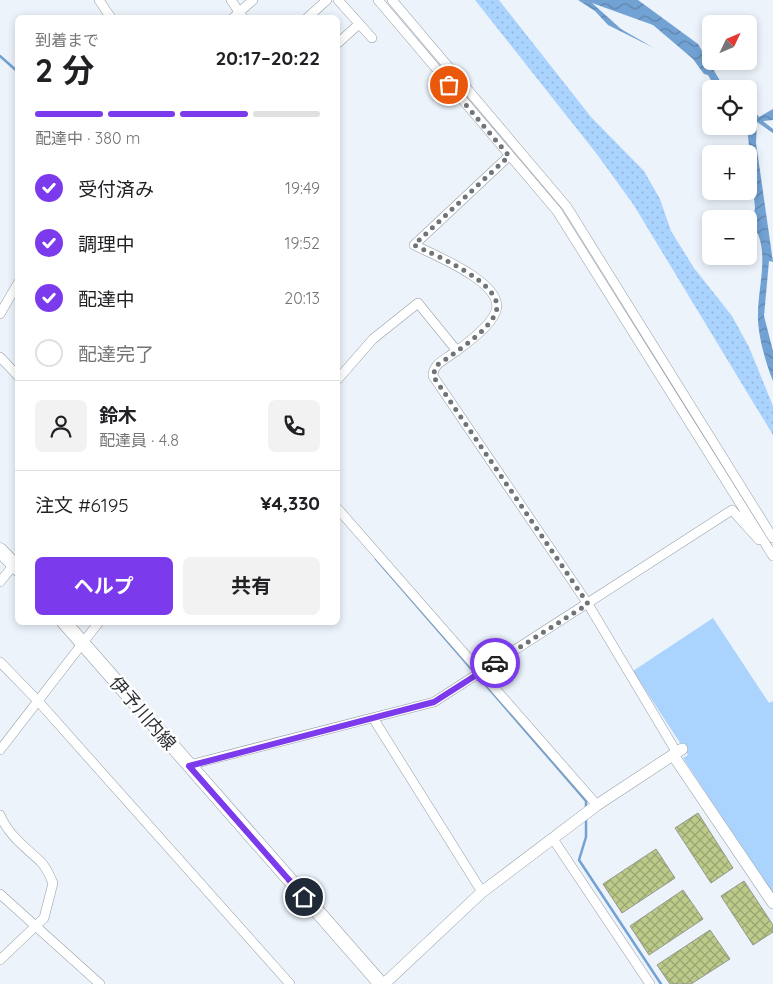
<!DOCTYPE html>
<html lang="ja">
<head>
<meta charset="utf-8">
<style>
	body { margin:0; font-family:Quicksand,"Noto Sans JP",sans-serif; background:#f2f2f2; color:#202124; height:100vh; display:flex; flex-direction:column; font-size:19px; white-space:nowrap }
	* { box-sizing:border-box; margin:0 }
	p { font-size:16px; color:#757577 }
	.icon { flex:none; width:28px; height:28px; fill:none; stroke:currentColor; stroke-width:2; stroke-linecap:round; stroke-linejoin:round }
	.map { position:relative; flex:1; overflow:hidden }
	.side { position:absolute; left:15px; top:15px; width:325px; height:610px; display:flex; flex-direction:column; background:#fff; border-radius:8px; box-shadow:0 2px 8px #0003 }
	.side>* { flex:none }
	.needle { width:32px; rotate:46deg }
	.tools { position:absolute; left:702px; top:15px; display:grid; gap:10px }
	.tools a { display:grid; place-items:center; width:55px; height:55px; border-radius:8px; background:#fff; box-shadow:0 2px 8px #0003; font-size:25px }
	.pin { position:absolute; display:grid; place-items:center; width:42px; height:42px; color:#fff; margin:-21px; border:2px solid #fff; border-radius:50%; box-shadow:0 1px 5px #0007 }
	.courier { position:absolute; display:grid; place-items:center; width:50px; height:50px; margin:-25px; border:4px solid #7c3aed; border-radius:50%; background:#fff; color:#222; box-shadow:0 1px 6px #0007 }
	.headline em { font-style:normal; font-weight:700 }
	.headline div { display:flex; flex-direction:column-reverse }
	.headline { display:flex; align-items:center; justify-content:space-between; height:85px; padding:0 20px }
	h1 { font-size:32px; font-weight:700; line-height:38px }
	.bar { display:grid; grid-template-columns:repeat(4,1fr); gap:8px 5px; align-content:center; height:60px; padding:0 20px }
	.bar i { height:6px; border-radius:4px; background:#e0e0e0 }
	.bar .on { background:#7c3aed }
	.bar p { grid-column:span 4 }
	.line { display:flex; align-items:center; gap:12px; padding:0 20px; border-top:1px solid #e0e0e0 }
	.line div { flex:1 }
	.round { display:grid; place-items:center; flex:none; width:52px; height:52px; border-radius:8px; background:#f2f2f2 }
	ol { padding:0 20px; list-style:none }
	li { display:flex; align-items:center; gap:15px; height:55px }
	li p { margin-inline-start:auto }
	li .icon { padding:5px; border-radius:50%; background:#7c3aed; color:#fff; stroke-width:4 }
	li:last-child { color:#757577 }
	li i { width:28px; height:28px; border:2px solid #e0e0e0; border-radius:50% }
	.action { display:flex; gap:10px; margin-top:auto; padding:10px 20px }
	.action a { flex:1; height:58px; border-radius:8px; background:#7c3aed; color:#fff; font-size:20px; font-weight:700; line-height:58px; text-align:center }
	.action a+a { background:#f2f2f2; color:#202124 }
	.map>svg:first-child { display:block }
	.grass { fill:url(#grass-dots) }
	.pitch { fill:#aad3fe }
	.water { fill:url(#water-waves) }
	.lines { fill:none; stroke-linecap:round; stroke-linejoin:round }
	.stream { stroke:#72a2d3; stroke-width:2.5 }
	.building { fill:url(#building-cross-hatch); stroke:#95988f }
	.minor-casing { stroke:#969da4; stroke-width:10 }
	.tertiary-casing { stroke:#969da4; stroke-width:12 }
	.primary-casing { stroke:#969da4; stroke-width:15 }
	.minor { stroke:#fff; stroke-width:9 }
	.tertiary { stroke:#fff; stroke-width:11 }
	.primary { stroke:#fff; stroke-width:14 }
	.done { stroke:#6f7478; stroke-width:5; stroke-dasharray:0 9 }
	.route { stroke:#7c3aed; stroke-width:6 }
	.labels { text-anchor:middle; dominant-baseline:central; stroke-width:5; stroke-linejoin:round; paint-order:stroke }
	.street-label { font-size:18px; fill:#2c2f32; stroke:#fff }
</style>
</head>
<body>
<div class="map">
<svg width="773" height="984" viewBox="0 0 773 984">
	<defs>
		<pattern id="grass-dots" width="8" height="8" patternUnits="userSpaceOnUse" patternTransform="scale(1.25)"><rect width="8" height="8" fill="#aad3fe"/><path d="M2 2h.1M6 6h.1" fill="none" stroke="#92b5da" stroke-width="1.8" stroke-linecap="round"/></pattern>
		<pattern id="water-waves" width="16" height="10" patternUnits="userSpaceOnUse" patternTransform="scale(1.25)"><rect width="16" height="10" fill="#72a2d3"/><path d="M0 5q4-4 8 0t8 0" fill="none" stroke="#5e84ac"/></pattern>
		<pattern id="building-cross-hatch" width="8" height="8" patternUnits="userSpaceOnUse" patternTransform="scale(1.25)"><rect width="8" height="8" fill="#bccb89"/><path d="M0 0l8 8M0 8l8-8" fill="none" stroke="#99a571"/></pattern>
	</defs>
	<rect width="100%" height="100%" fill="#ecf3fb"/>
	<path class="grass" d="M475,0H499L591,117L644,171L660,199L671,231L694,268L732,316L749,347L773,406V435L633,204L596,153Z"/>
	<path class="pitch" d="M713,618L769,703L773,701V895L683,758L688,755L633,671Z"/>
	<path class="water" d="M578,0H638L698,44L725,89H716L708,75L704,74L693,59L653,25L592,3L621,29L654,48L608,25L595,11Z
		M749,103L759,117L773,109V120L763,121L773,129V133L757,122L756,143L773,262L769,261L764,316L773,351V381C766,365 757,332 758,314C758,285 771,248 752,224L755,208L747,126H749Z"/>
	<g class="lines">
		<path class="stream" d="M0,56L18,72
			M376,559L474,672
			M478,676L586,801V808
			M586,819V837L579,860L661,984"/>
	</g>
	<path class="building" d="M698,813L733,868L711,883L675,828Z
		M656,849L675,878L622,913L603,884Z
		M744,881L773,925V932L753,945L721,896Z
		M683,890L703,919L649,955L630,926Z
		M710,930L730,959L691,984H670L657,965Z"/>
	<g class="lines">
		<defs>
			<path id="minor" d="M99,0L111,18
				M231,0L243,18
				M338,0L372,38
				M378,0L557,211L773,556
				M392,0L567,207L773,538
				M233,18L253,0
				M307,18L327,0
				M338,43L359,24
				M509,156L414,245C434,255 505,283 496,311C491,326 464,346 452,354C443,361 433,364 433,376L588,604L677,753
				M0,314L18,283
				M0,357L18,376
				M338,379L373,339L418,303L457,351
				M338,509L597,805
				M0,582L16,562
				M0,662L38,701L290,984
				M373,718L482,892
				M0,750L99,622
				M189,765L434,702L732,510L759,540
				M0,815C9,836 25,847 41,862C46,867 50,876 53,883L44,918L0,960
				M553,839L650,984
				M0,894L100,984"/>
			<path id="tertiary" d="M673,755L773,903
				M384,984L482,892L597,805L682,749"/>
			<path id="primary" d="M0,550L18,569
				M64,622L381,984"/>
		</defs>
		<use href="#minor" class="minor-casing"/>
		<use href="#tertiary" class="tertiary-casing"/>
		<use href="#primary" class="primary-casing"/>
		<use href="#minor" class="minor"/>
		<use href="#tertiary" class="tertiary"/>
		<use href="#primary" class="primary"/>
	</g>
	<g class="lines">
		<path class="done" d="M449,85L509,156L414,245C434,255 506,284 496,312C489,331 453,354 436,366L433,376L588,604L495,663"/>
		<path class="route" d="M304,897L189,766L434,702L495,663"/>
	</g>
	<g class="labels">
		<g class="street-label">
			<text transform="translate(143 713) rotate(49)">伊予川内線</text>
		</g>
	</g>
</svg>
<div class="tools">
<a><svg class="needle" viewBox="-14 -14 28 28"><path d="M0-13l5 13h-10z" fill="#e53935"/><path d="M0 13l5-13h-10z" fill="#757577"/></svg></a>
<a><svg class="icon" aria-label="locate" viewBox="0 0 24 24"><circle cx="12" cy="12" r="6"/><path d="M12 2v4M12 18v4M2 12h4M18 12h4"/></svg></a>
<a>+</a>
<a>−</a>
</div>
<div class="pin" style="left:449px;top:85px;background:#ea580c"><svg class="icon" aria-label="bag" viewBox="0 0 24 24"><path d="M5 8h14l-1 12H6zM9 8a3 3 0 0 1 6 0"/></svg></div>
<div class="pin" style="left:304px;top:897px;background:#1f2937"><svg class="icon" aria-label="home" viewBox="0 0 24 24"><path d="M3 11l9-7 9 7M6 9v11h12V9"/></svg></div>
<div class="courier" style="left:495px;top:663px"><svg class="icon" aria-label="car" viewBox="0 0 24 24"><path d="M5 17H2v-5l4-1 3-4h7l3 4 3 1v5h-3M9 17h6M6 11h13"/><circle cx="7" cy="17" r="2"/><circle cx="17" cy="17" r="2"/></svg></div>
<section class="side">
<div class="headline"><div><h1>2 分</h1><p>到着まで</p></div><em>20:17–20:22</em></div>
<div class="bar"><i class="on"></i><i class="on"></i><i class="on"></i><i></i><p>配達中 · 380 m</p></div>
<ol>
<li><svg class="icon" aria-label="check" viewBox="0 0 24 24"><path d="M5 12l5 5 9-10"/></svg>受付済み<p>19:49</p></li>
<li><svg class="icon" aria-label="check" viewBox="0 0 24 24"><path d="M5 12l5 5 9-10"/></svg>調理中<p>19:52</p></li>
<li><svg class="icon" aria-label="check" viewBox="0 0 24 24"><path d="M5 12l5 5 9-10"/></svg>配達中<p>20:13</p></li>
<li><i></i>配達完了</li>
</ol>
<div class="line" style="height:90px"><a class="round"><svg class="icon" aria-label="person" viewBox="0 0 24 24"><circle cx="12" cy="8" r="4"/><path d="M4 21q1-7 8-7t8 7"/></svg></a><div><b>鈴木</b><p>配達員 · 4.8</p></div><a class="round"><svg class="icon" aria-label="phone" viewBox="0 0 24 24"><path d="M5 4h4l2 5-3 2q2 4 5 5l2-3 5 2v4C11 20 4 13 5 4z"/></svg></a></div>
<div class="line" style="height:65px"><div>注文 #6195</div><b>¥4,330</b></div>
<div class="action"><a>ヘルプ</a><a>共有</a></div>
</section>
</div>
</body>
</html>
